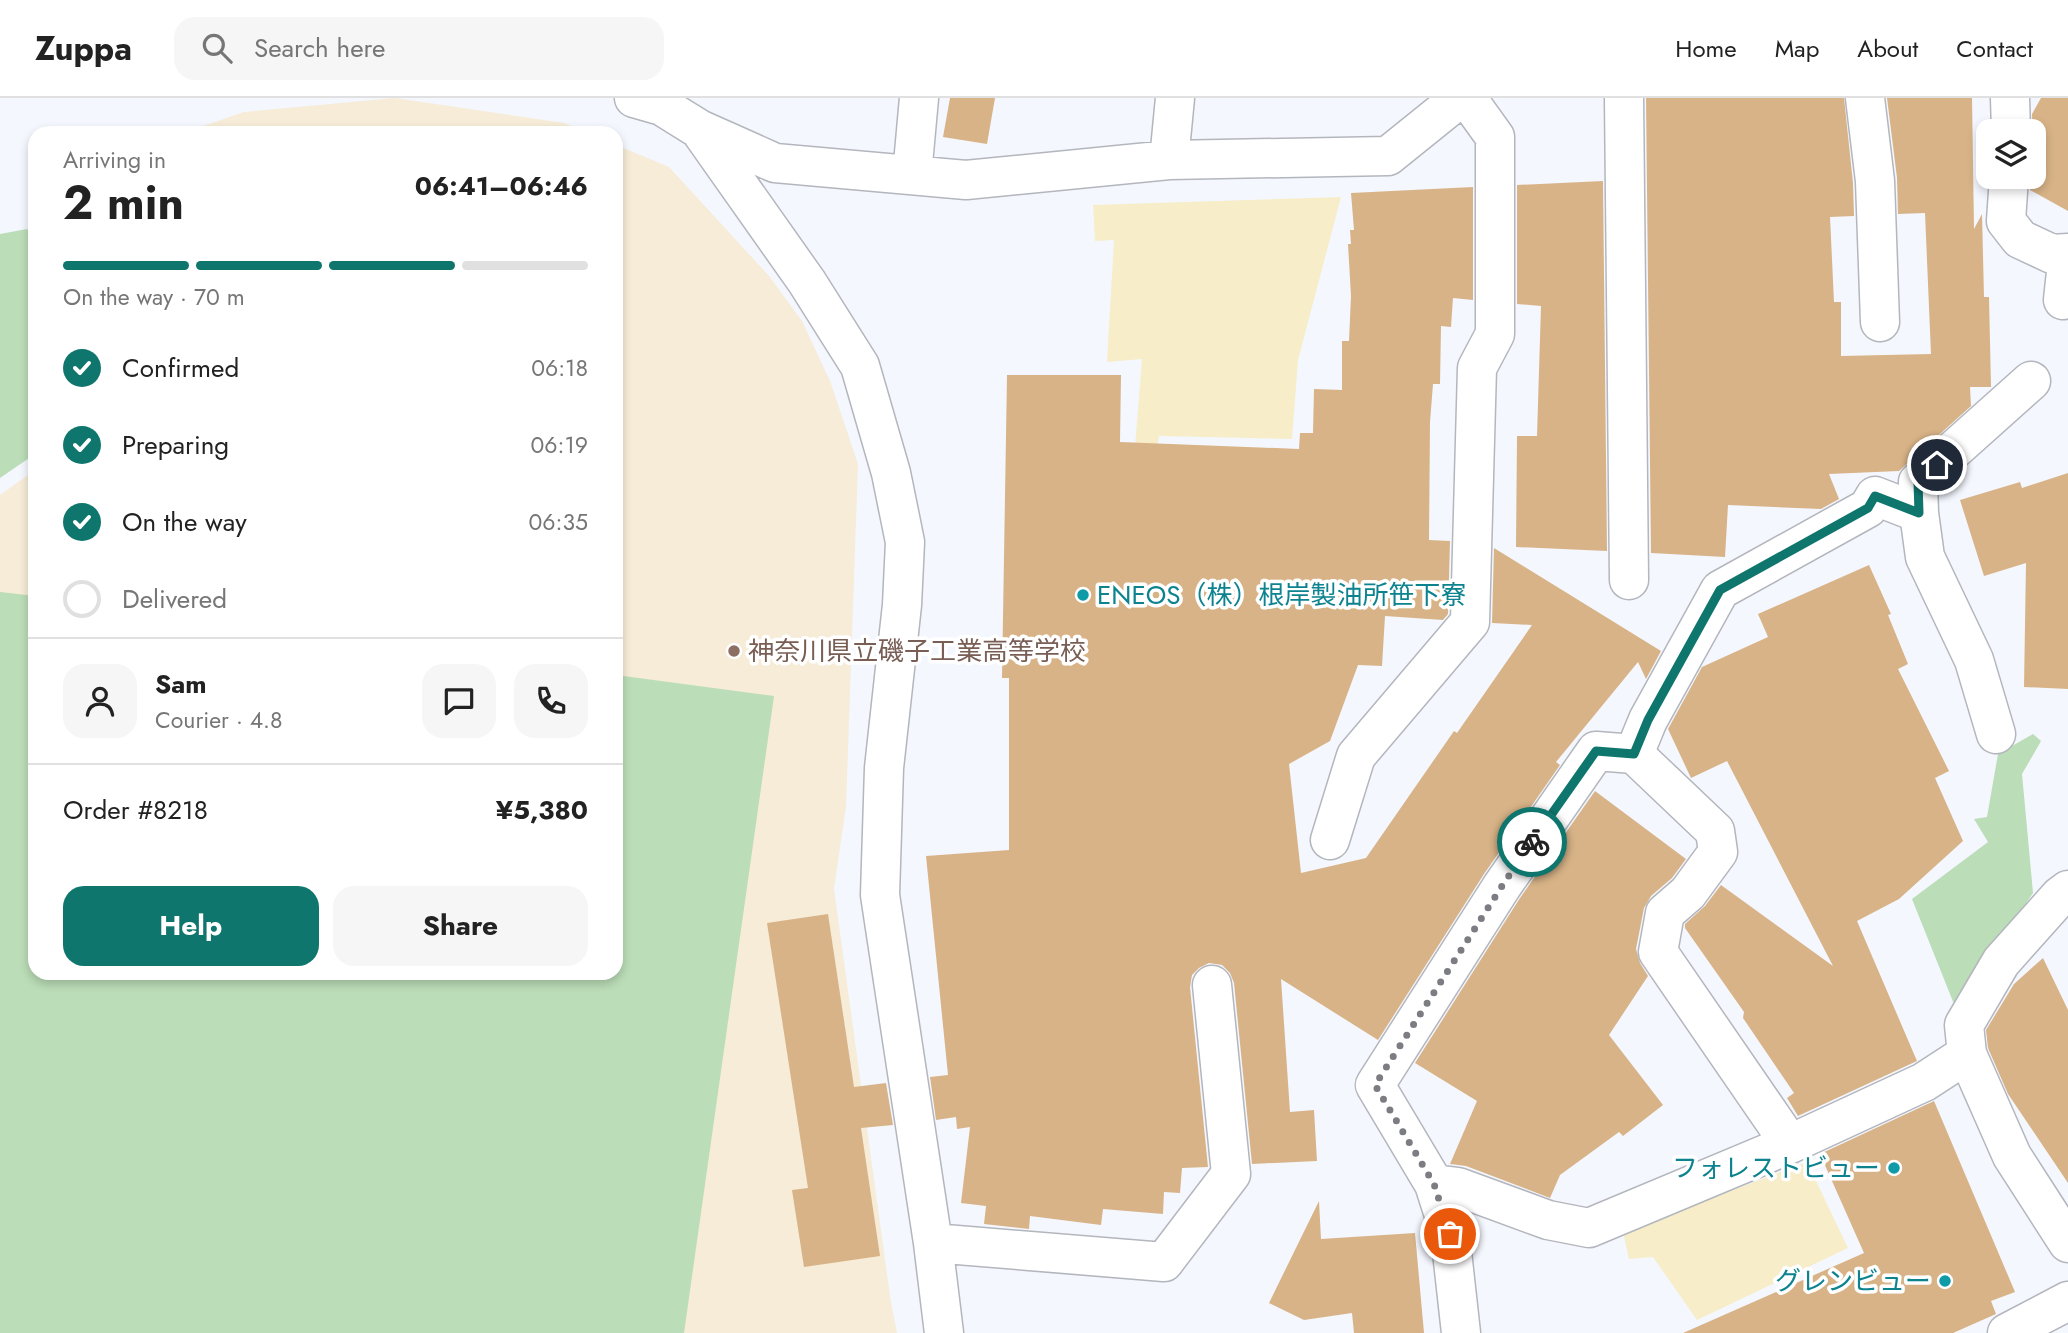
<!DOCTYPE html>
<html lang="en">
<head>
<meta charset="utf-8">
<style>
	body { margin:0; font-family:Jost,"Noto Sans JP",sans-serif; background:#f6f6f6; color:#222; height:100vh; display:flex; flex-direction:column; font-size:26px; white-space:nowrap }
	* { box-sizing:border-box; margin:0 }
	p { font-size:23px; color:#767676 }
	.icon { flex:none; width:38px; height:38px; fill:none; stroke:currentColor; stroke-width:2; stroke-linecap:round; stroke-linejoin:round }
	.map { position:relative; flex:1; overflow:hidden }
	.side { position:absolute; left:28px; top:28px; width:595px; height:854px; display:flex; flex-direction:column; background:#fff; border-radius:21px; box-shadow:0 4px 10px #0003 }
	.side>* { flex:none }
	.tools { position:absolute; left:1976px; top:21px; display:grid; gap:14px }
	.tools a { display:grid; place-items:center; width:70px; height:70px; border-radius:14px; background:#fff; box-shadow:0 4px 10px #0003; font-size:35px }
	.pin { position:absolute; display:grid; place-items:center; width:60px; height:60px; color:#fff; margin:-30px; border:4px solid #fff; border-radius:50%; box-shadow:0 2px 7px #0007 }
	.courier { position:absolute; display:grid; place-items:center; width:70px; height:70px; margin:-35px; border:5px solid #0f766e; border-radius:50%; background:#fff; color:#222; box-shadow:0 2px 9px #0007 }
	.summary em { font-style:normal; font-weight:700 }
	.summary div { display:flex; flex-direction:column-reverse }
	.summary { display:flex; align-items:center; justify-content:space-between; height:119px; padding:0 35px }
	h1 { font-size:46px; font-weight:700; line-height:52px }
	.bar { display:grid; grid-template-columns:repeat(4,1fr); gap:10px 7px; align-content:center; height:84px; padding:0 35px }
	.bar i { height:9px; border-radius:5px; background:#e0e0e0 }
	.bar .active { background:#0f766e }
	.bar p { grid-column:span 4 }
	.line { display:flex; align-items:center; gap:18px; padding:0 35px; border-top:2px solid #e0e0e0 }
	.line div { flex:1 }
	.round { display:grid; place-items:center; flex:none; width:74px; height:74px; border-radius:21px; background:#f6f6f6 }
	ol { padding:0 35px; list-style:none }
	li { display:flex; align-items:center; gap:21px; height:77px }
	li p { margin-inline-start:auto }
	li .icon { padding:7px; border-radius:50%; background:#0f766e; color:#fff; stroke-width:4 }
	li:last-child { color:#767676 }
	li i { width:38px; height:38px; border:4px solid #e0e0e0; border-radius:50% }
	.cta { display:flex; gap:14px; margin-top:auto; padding:14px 35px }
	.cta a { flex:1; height:80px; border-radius:21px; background:#0f766e; color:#fff; font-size:28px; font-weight:700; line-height:80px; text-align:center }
	.cta a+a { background:#f6f6f6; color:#222 }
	header { display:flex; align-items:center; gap:42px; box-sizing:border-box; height:98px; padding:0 35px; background:#fff; border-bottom:2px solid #e0e0e0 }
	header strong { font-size:33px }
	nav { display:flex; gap:38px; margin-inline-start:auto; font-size:24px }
	.search { width:490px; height:63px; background:#f6f6f6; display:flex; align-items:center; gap:18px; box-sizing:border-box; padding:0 24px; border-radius:21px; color:#767676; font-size:26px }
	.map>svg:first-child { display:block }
	.education { fill:#f6ecd7 }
	.green { fill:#bbddb7 }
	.sand { fill:#f7edc8 }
	.building { fill:#d8b387 }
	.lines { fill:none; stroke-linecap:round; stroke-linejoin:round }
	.minor-casing { stroke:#b3b6bd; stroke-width:41 }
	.minor { stroke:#fff; stroke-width:38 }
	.done { stroke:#7c7d82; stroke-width:7; stroke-dasharray:0 12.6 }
	.route { stroke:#0f766e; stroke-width:9 }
	.culture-dot { fill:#0f9aa8; stroke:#fff; stroke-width:2.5 }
	.education-dot { fill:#8d6e63; stroke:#fff; stroke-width:2.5 }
	.labels { text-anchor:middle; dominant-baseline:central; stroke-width:7; stroke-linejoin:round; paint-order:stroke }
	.culture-label { font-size:26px; fill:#0d838f; stroke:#fff; text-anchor:end }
	.education-label { font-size:26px; fill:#785e54; stroke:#fff; text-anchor:start }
</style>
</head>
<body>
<header>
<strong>Zuppa</strong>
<div class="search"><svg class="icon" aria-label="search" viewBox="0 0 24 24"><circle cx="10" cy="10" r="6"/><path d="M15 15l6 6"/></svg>Search here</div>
<nav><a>Home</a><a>Map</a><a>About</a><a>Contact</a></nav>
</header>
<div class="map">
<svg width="2068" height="1235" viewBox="0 0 2068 1235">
	<rect width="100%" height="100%" fill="#f4f7fe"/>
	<path class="education" d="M395,0L564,25L588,35H183L244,14Z
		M616,47L669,69L769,178L802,223L830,283L858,366L846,708L834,791L891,1205L897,1235H0V397L35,372V875H616Z"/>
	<path class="green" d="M27,131L35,141V356L0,380V136Z
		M0,494L35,498V875H616V577L774,598L684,1235H0Z
		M2033,636L2041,643L2022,676L2033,795L1956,911L1912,801L1988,744L1974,721L1987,719L1998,656Z"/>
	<path class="sand" d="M1341,99L1298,262L1292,341L1159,338L1154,363L1134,362L1142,261L1107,264L1114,142L1095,143L1093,107Z
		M1807,1064L1848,1150L1697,1222L1653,1159L1629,1161L1623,1134Z"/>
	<path class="building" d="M950,0H995L987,46L943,39Z
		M1646,0H1844L1853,85L1854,118L1830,119L1834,204H1841V258L1931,256L1925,115L1898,116L1897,80L1887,0H1972L1974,131L1982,116L1984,199H1989L1991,289H1970L1971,308L1899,373L1829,376L1839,401L1821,411L1728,407L1725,459L1651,455Z
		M2041,0H2068V113L2030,92L2031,79H2034L2032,16Z
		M1603,83L1607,453L1516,449L1517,338H1537L1541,208L1517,206V87Z
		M1473,89V202L1453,200L1451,229L1441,228L1440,286H1433L1430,324L1429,442L1450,443L1448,516L1443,522L1385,518L1382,568L1358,567L1330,643L1289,666L1301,775L1366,760L1454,633L1457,635L1532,527L1492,525L1494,450L1661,553L1646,581L1638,564L1556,664L1560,667L1484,776L1378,942L1281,881L1290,1014L1314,1012L1317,1063L1252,1066L1234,885L1230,875L1222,867L1209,865L1199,870L1192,877L1190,889L1208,1069L1182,1070L1180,1095L1164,1094L1163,1116L1103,1111L1101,1127L1030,1118L1029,1131L984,1126L986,1108L961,1105L970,1029L957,1031L956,1019L936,1022L930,979L948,977L926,758L1009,752V580H1002L1007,277H1121L1120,344L1299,351L1300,335H1313L1314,291L1342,292V243H1349L1351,198L1348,146H1351L1350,132H1354L1351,95Z
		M2068,375V591L2024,589L2026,465L1984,478L1960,402L2020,384L2022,390Z
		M1869,467L1891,516L1888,517L1908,566L1898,571L1949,673L1935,680L1963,743L1899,801L1857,823L1917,963L1798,1018L1787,1000L1794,995L1743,920L1744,914L1685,830V826L1705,808L1721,787L1833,868L1727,663L1691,680L1668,631L1702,569L1768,539L1758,516Z
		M1595,693L1686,761L1672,780L1651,798L1644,810L1636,851L1640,865L1648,878L1609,937L1663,1007L1623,1038L1619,1034L1560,1077L1550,1100L1466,1068L1450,1066L1477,1003L1415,965L1520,800Z
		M828,816L854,989L886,985L893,1027L861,1030L880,1158L804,1169L792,1092L808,1090L767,825Z
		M2043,860L2068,912V1085L2008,996L1988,950L1986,932L2014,886Z
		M1934,1003L2015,1194L1991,1203L1996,1216L1953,1235H1683L1864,1155L1820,1056Z
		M1319,1103L1321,1141L1415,1135L1424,1235H1354L1352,1215L1304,1222L1269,1205Z"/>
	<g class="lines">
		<defs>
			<path id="minor" d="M634,0L662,8L699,31L775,65L966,82L1169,62L1388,58L1460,0
				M1624,0L1629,482
				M1865,0L1875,83L1880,224
				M2010,0L2011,33
				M699,31L807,184L860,268L891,375L905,444L902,507L884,670L880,797L933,1145L944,1235
				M1169,62L1175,0
				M912,77L919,0
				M2009,79L2006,123L2020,141L2052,156L2068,155L2063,202
				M1919,415L1918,384L2031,283
				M1634,656L1715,733L1718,754L1688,795L1665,815L1658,854L1790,1046
				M1330,742L1356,658L1470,524L1477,270L1495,236V39L1467,0
				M2068,792L2060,798L2001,864L1964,927L1967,956L2012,1058L2068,1145
				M1434,1086L1458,1089L1548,1122L1589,1130L1790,1046L1924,984L1967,956
				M933,1145L1164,1164L1231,1076L1212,887
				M1461,1235L1450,1136L1434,1086L1375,987L1502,788L1596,653L1634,656L1648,622L1720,492L1868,410L1875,398L1919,415L1925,459L1974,562L1996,636
				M2007,1235L2068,1203"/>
		</defs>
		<use href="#minor" class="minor-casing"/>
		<use href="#minor" class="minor"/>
	</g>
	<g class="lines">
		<path class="done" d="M1450,1136L1434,1086L1375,987L1502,788L1532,744"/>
		<path class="route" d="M1532,744L1596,653L1634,656L1648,622L1720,492L1868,410L1875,398L1919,415L1918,384L1937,367"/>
	</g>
	<g class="culture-dot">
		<circle cx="1083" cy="497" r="7"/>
		<circle cx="1894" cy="1070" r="7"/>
		<circle cx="1945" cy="1183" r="7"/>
	</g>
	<circle class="education-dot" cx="734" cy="553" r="7"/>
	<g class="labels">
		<g class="culture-label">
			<text x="1097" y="497" text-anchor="start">ENEOS（株）根岸製油所笹下寮</text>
			<text x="1880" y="1070">フォレストビュー</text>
			<text x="1931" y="1183">グレンビュー</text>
		</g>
		<g class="education-label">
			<text x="748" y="553">神奈川県立磯子工業高等学校</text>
		</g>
	</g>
</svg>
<div class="tools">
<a><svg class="icon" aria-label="layers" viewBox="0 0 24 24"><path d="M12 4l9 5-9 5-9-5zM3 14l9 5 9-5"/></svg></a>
</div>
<div class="pin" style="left:1450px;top:1136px;background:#ea580c"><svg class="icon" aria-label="bag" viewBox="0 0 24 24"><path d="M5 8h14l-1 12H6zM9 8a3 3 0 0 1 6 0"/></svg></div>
<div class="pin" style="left:1937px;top:367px;background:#1f2937"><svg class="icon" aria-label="home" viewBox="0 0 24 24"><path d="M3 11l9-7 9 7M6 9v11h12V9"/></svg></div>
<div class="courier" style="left:1532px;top:744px"><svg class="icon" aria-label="bike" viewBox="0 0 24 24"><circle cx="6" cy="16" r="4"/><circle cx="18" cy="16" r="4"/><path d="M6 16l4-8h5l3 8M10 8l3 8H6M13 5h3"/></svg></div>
<section class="side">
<div class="summary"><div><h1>2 min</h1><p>Arriving in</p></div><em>06:41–06:46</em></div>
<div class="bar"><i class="active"></i><i class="active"></i><i class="active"></i><i></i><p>On the way · 70 m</p></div>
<ol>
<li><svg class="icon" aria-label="check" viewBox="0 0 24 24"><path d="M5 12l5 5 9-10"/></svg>Confirmed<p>06:18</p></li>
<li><svg class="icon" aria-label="check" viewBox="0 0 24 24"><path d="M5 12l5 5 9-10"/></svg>Preparing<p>06:19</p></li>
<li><svg class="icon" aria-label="check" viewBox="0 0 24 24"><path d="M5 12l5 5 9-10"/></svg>On the way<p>06:35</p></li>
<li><i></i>Delivered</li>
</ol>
<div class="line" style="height:126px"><a class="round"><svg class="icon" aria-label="person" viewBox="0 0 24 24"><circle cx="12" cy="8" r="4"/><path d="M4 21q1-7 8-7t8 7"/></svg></a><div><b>Sam</b><p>Courier · 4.8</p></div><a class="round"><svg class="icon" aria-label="chat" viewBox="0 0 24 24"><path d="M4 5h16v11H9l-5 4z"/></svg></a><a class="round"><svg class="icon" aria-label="phone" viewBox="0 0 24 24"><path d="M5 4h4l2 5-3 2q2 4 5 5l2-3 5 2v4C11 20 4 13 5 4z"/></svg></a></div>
<div class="line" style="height:91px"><div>Order #8218</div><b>¥5,380</b></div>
<div class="cta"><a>Help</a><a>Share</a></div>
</section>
</div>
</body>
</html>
